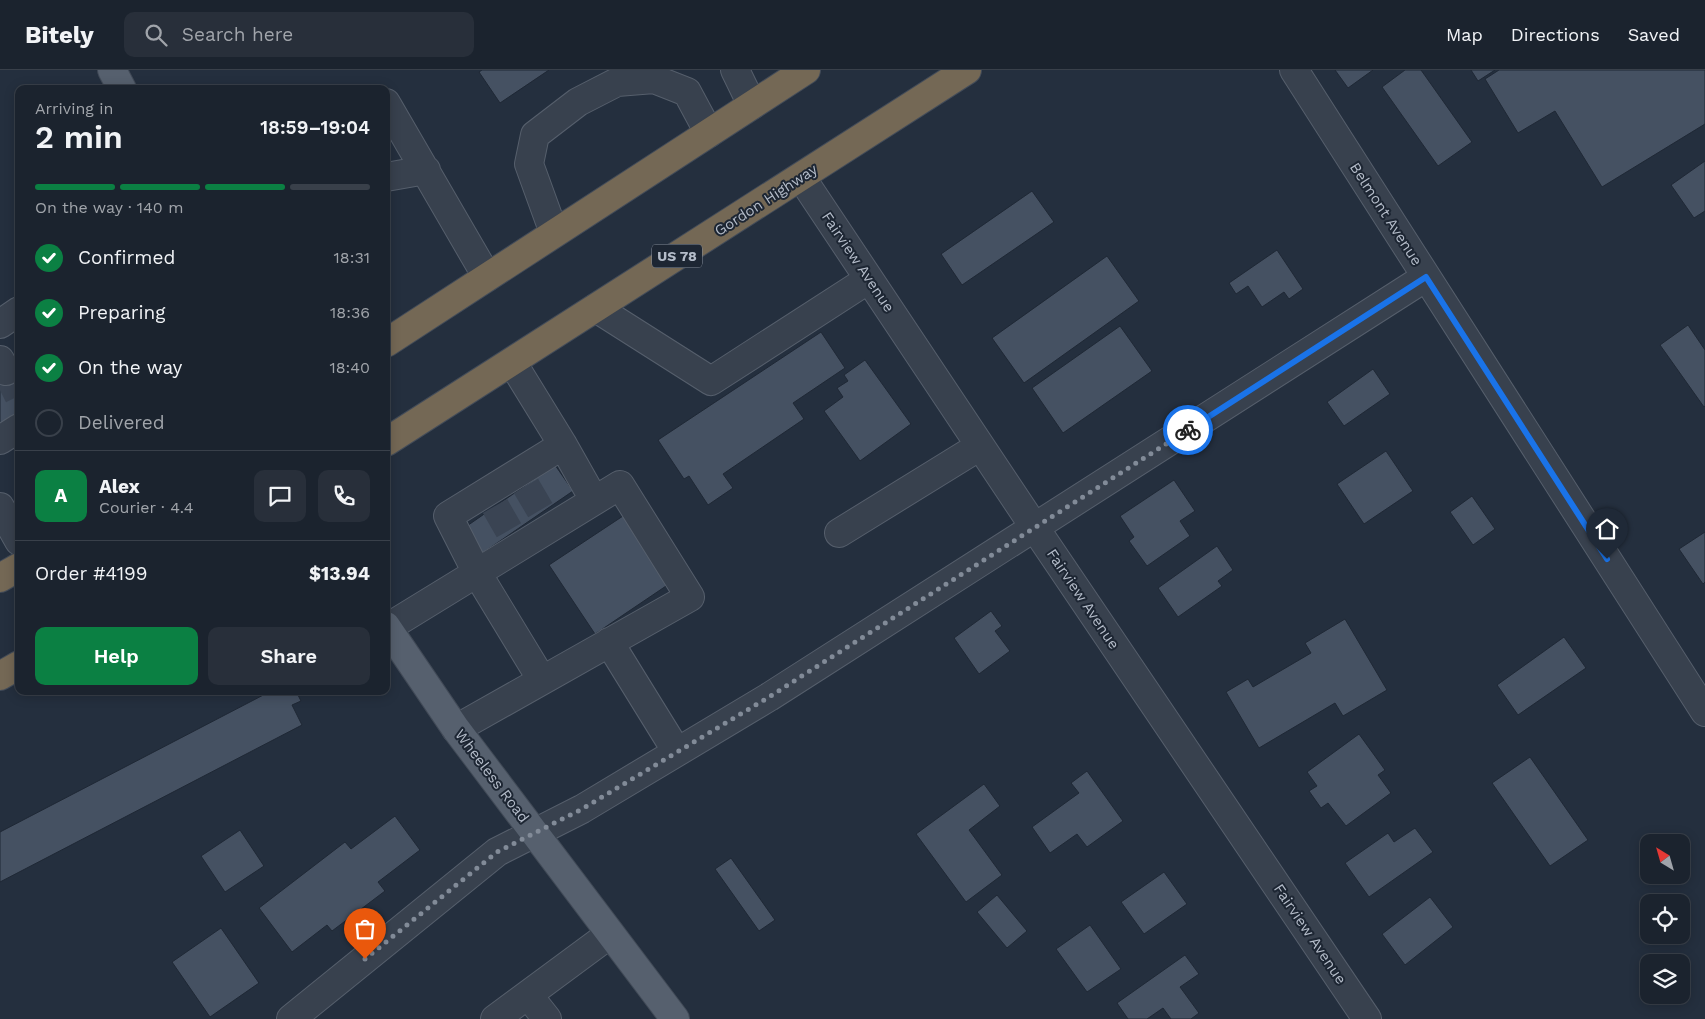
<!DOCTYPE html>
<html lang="en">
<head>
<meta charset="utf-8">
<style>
	body { margin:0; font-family:"Work Sans",sans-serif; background:#282f3a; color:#f1f3f6; height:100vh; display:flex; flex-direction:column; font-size:19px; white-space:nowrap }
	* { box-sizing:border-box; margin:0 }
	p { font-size:16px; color:#a0a4aa }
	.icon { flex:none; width:28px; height:28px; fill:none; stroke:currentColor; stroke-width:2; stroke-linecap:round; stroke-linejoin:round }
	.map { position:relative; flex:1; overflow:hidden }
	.drawer { position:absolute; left:15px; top:15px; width:375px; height:610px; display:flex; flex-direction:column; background:#1b232e; border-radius:10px; box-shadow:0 2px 12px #0003,0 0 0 1px #39404a }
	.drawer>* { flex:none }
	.needle { width:32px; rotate:323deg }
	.tools { position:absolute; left:1640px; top:764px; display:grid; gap:10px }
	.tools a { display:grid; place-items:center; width:50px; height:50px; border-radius:10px; background:#1b232e; box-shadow:0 2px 12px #0003,0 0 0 1px #39404a; font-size:25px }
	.pin { position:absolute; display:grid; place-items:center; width:42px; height:42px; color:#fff; margin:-51px -21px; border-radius:50% 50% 50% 0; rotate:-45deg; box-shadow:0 0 5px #0007 }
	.pin .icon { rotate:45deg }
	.courier { position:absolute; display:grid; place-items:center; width:50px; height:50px; margin:-25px; border:4px solid #1a73e8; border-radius:50%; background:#fff; color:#222; box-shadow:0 1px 6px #0007 }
	.overview em { font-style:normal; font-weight:600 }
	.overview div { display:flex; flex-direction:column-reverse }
	.overview { display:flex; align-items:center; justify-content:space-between; height:85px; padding:0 20px }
	h1 { font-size:32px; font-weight:600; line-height:38px }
	.bar { display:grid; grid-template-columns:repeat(4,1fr); gap:8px 5px; align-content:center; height:60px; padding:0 20px }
	.bar i { height:6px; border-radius:4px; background:#39404a }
	.bar .on { background:#0b8043 }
	.bar p { grid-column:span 4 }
	.line { display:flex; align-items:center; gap:12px; padding:0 20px; border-top:1px solid #39404a }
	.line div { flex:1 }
	.round { display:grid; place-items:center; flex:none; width:52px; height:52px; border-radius:10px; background:#282f3a }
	ol { padding:0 20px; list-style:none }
	li { display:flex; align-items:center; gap:15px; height:55px }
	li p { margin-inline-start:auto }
	li .icon { padding:5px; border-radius:50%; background:#0b8043; color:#fff; stroke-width:4 }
	li:last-child { color:#a0a4aa }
	li i { width:28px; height:28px; border:2px solid #39404a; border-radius:50% }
	.action { display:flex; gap:10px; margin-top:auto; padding:10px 20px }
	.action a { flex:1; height:58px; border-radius:10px; background:#0b8043; color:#fff; font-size:20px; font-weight:600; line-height:58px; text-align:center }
	.action a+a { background:#282f3a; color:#f1f3f6 }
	header { display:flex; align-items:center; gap:30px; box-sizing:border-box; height:70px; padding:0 25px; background:#1b232e; border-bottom:1px solid #39404a }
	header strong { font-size:24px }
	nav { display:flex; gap:28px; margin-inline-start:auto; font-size:18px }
	.search { width:350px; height:45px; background:#282f3a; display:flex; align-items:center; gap:12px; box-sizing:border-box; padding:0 18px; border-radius:10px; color:#a0a4aa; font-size:19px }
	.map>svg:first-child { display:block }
	.building { fill:#455162; stroke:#1f2835 }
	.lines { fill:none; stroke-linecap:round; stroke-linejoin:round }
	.minor-tunnel { stroke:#3a4453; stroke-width:28; stroke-dasharray:28 14; stroke-linecap:butt }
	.minor-casing { stroke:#565f6c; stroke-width:30 }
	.major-casing { stroke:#414a57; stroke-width:30 }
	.highway-casing { stroke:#434c59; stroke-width:30 }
	.minor { stroke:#38414e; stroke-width:28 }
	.major { stroke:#56606e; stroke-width:28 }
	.highway { stroke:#746855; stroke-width:28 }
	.done { stroke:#828b98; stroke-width:5; stroke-dasharray:0 9 }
	.route { stroke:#1a73e8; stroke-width:6 }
	.labels { text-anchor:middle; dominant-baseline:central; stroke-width:4; stroke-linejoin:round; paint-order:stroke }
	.shield { fill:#1d2633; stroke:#878f9c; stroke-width:1 }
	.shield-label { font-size:14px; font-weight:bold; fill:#b4bcc9 }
	.street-label { font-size:15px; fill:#b4bcc9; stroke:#1d2633 }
</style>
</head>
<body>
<header>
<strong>Bitely</strong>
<div class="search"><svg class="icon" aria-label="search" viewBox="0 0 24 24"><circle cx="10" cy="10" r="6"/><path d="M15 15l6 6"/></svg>Search here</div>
<nav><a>Map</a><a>Directions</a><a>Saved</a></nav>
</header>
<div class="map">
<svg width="1705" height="949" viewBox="0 0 1705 949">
	<rect width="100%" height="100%" fill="#242f3e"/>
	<path class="building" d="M482,0H549L500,33L479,2Z
		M1335,0H1373L1348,18Z
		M1405,0H1421L1472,72L1438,96L1382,17Z
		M1471,0H1495L1478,11Z
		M1499,0H1705V54L1602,117L1555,41L1518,63L1485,9Z
		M1705,91V141L1694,148L1671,115Z
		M1032,121L1054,152L962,215L941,184Z
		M1277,180L1303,219L1289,229L1284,222L1262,237L1248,216L1236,224L1229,213Z
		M1107,186L1139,231L1024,313L992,268Z
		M1688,255L1705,280V336L1704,337L1660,275Z
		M1120,256L1152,301L1063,363L1032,318Z
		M821,262L845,298L793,333L804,349L723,404L733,418L708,435L689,406L684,409L658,370Z
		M865,290L911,354L860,391L824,341L843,327L837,318L848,311L844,305Z
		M19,292V344L2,356L0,353V305Z
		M1373,299L1390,324L1344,356L1327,332Z
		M1386,381L1413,421L1364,454L1337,414Z
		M555,395L573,421L481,484L464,458Z
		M1174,410L1195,441L1180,451L1190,466L1147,496L1129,471L1134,467L1120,446Z
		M1472,426L1495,459L1473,475L1450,442Z
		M623,446L669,514L595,564L549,495Z
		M1705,462V512L1703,514L1679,479Z
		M1217,476L1233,500L1218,511L1222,516L1178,547L1158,518Z
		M991,541L1002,556L995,561L1010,581L979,604L954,568Z
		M1345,549L1387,620L1343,646L1335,633L1259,678L1226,622L1248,609L1253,617L1311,583L1305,573Z
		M1564,567L1586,598L1518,645L1497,615Z
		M271,621H296L301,631L292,635L302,655L0,812V762Z
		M1359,664L1385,700L1378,705L1391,723L1346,756L1328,733L1321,738L1309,721L1317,716L1307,702Z
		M1530,687L1588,770L1550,796L1492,713Z
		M1087,701L1123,751L1087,777L1077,764L1050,783L1032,757L1079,723L1071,713Z
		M984,714L1000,736L969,760L1002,805L966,832L916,764Z
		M395,746L420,780L378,812L385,821L332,861L327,855L292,882L259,838L345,772L351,779Z
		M1415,758L1433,782L1369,827L1345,793L1388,763L1394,772Z
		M240,760L264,796L225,822L201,786Z
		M731,788L775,850L759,861L715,799Z
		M1164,802L1187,834L1144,864L1121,832Z
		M997,825L1027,861L1007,878L977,842Z
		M1430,827L1453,857L1405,895L1382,864Z
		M1090,855L1121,899L1087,922L1056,879Z
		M221,858L259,913L210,947L172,892Z
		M1185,885L1199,904L1180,917L1199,943L1191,949H1171L1163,938L1147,949H1128L1117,933Z"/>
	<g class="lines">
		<path class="minor-tunnel" d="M6,301L19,327
			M526,416L542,443
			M495,436L511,464"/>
		<defs>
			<path id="minor" d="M735,0L752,35
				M1294,0L1705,642
				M386,33L487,207
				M386,107L426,100
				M801,107L1035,458L1367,949
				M554,163L529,94L535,65L578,32L617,12L654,9L687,22L709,63
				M596,238L711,311L869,209
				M0,254L19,241
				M0,290L6,301
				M512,292L563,375L594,430
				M0,370L19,358
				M0,437L19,471
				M839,463L980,376
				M387,558L620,415L690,527L456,659
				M609,572L677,682
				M542,610L477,503L448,446L563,375
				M528,925L547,949
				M291,949L497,782L582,739L769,627L1426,207
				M495,949L610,864"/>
			<path id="major" d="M112,0L122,19
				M386,556L456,659L675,949"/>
			<path id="highway" d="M386,273L806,0
				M386,372L967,0
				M0,508L19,497
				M0,606L19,595"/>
		</defs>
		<use href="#minor" class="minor-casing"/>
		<use href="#major" class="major-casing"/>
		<use href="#highway" class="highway-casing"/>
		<use href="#minor" class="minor"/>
		<use href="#major" class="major"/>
		<use href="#highway" class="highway"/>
	</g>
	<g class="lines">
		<path class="done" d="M365,889L497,782L582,739L769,627L1188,360"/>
		<path class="route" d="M1188,360L1426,207L1607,489"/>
	</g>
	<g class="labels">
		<rect class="shield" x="652" y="174.5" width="50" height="23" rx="4"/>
		<g class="shield-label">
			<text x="677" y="186">US 78</text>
		</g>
		<g class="street-label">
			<text transform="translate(766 130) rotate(-33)">Gordon Highway</text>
			<text transform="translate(1386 144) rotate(57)">Belmont Avenue</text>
			<text transform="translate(858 192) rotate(56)">Fairview Avenue</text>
			<text transform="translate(1083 529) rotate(56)">Fairview Avenue</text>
			<text transform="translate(492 706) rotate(53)">Wheeless Road</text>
			<text transform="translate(1310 864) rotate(56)">Fairview Avenue</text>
		</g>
	</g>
</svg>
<div class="tools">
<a><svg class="needle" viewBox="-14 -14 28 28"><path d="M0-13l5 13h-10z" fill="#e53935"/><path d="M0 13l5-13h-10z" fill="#a0a4aa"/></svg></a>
<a><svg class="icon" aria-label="locate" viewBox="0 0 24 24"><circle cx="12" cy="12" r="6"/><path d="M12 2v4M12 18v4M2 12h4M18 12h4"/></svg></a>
<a><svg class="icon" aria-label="layers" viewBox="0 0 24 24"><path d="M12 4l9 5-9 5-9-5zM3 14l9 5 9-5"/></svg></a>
</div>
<div class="pin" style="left:365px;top:889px;background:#ea580c"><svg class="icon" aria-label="bag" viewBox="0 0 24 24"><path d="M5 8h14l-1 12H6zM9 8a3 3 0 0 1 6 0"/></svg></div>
<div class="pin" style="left:1607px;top:489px;background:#1f2937"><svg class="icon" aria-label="home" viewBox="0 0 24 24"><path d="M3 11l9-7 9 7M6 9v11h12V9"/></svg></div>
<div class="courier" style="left:1188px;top:360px"><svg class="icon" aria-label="bike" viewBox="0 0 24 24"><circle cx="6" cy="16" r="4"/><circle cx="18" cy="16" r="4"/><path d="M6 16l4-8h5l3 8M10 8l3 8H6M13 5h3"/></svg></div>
<section class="drawer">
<div class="overview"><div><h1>2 min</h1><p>Arriving in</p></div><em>18:59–19:04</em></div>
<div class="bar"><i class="on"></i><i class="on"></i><i class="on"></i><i></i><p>On the way · 140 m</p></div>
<ol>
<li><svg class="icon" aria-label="check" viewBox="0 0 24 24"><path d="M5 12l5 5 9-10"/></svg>Confirmed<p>18:31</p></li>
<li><svg class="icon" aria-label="check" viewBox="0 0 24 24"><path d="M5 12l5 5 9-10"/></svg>Preparing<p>18:36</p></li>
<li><svg class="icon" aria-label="check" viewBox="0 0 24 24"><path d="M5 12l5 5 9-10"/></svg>On the way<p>18:40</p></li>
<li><i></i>Delivered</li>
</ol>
<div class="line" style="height:90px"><b class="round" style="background:#0b8043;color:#fff">A</b><div><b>Alex</b><p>Courier · 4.4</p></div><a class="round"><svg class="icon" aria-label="chat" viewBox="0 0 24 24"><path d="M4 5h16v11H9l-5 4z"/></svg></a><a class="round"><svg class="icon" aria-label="phone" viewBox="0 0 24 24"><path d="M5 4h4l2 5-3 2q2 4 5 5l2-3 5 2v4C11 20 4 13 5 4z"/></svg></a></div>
<div class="line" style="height:65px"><div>Order #4199</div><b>$13.94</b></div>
<div class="action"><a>Help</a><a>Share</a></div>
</section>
</div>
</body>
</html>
